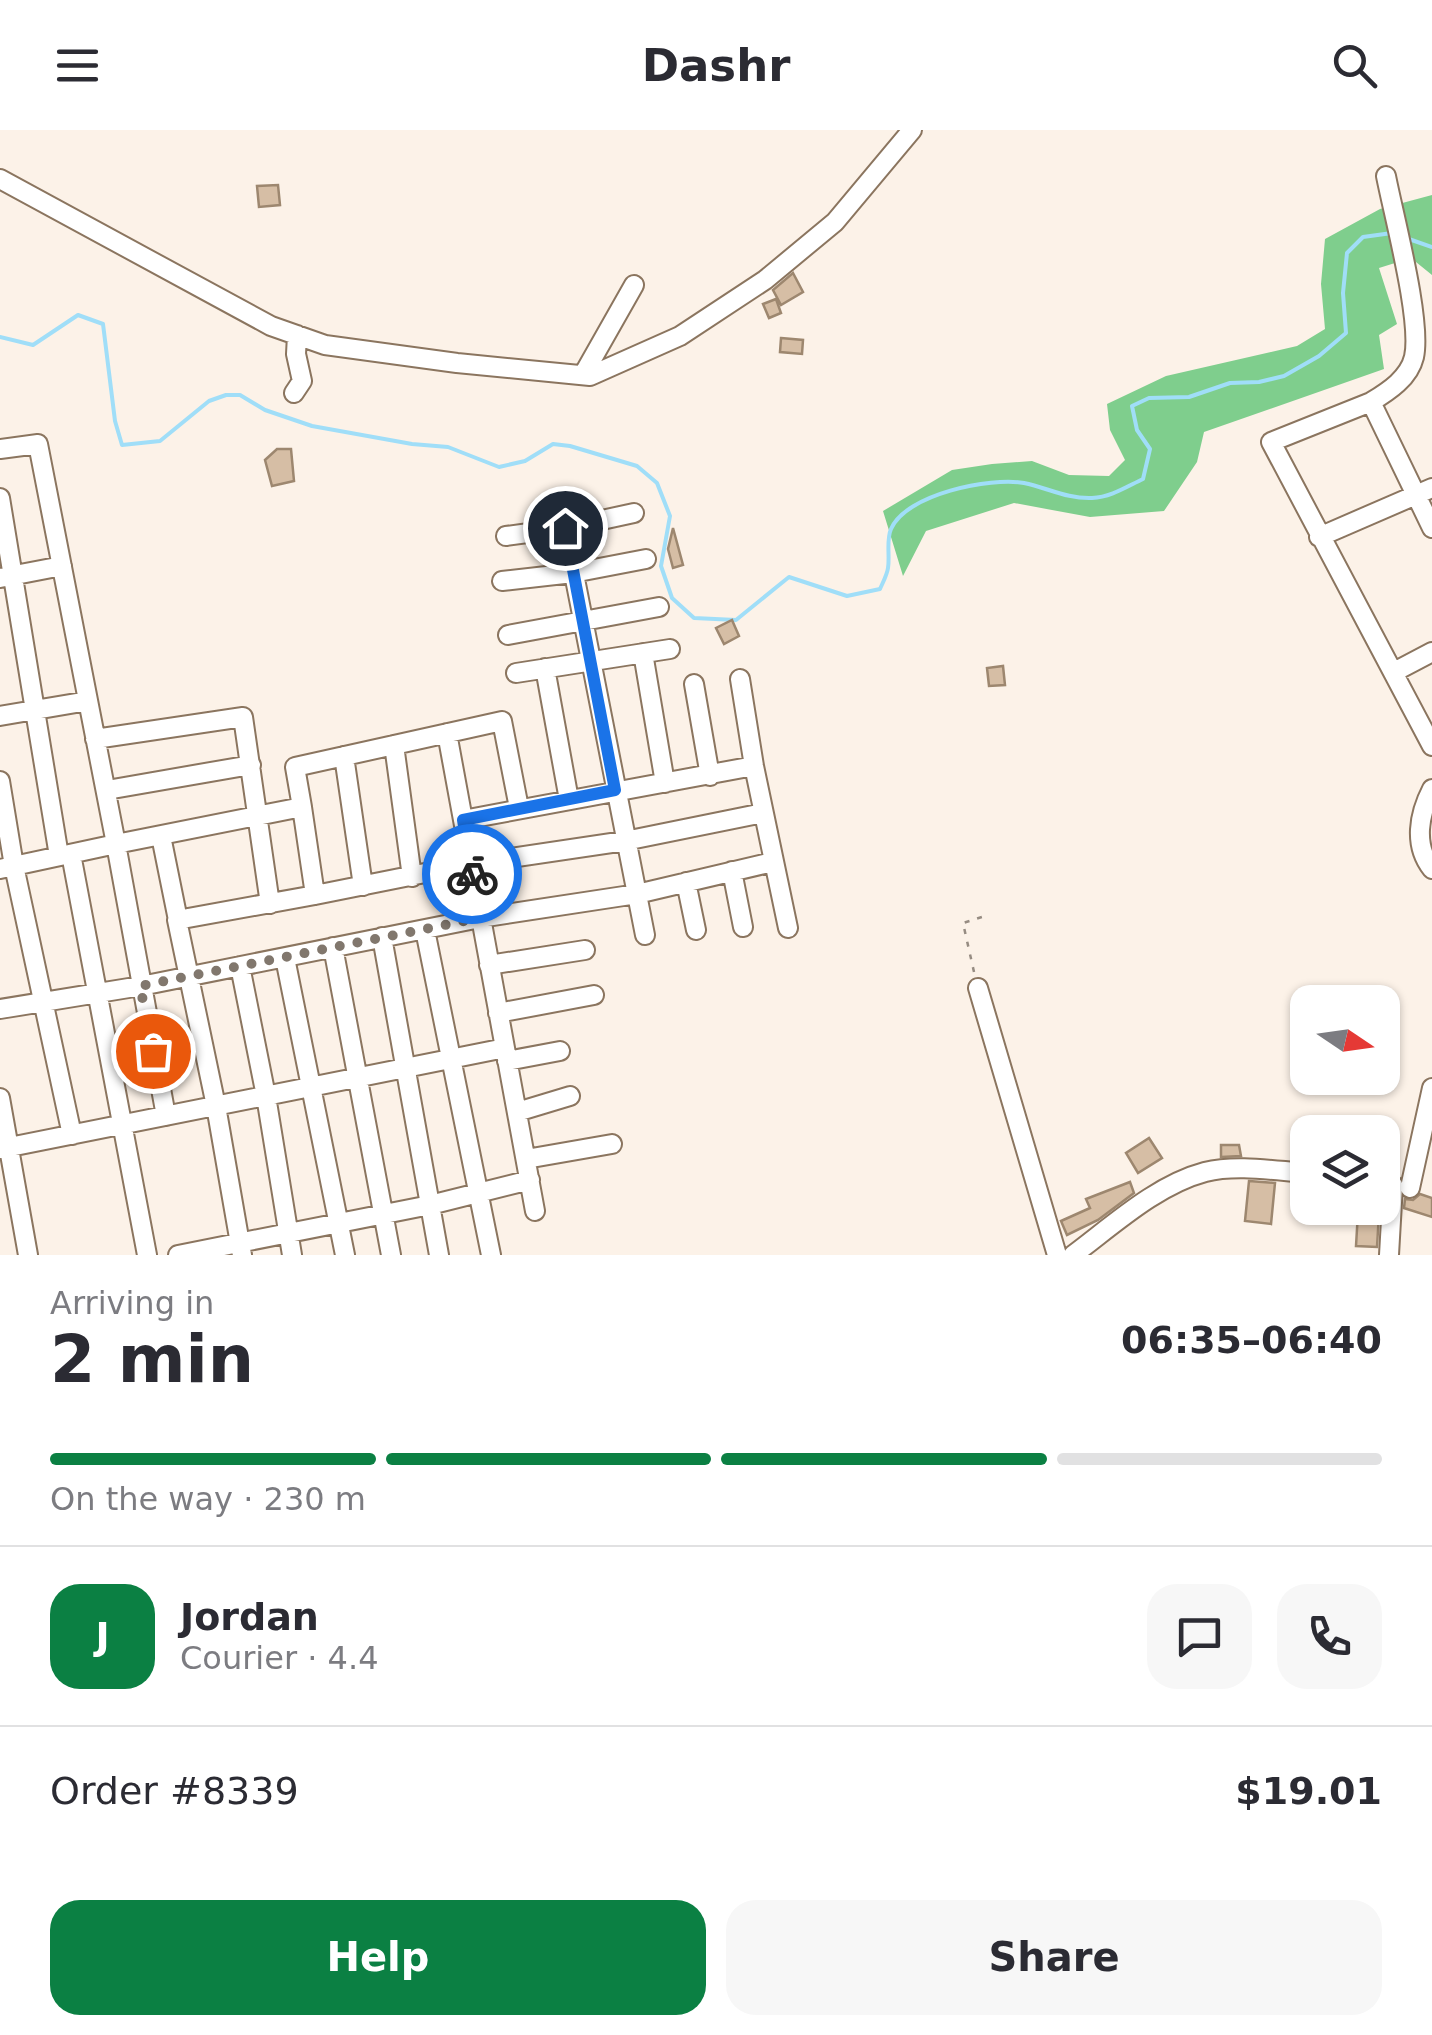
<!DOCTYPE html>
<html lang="en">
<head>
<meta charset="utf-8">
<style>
	body { margin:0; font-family:"DejaVu Sans",sans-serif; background:#f7f7f7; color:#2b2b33; height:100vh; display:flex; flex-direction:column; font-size:38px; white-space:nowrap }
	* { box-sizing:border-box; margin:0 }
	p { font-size:32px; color:#7c7c81 }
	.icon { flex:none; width:55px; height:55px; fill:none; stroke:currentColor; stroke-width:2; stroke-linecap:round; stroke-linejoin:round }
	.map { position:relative; height:1125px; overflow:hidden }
	.panel { display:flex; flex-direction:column; background:#fff; flex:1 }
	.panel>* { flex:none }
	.needle { width:65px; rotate:103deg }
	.controls { position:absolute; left:1290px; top:855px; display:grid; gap:20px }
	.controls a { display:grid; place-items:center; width:110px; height:110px; border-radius:20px; background:#fff; box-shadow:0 2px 8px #0004; font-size:50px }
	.pin { position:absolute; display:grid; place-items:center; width:85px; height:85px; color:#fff; margin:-42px; border:5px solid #fff; border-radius:50%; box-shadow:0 2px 10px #0007 }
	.courier { position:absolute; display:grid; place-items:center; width:100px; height:100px; margin:-50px; border:8px solid #1a73e8; border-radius:50%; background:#fff; color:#222; box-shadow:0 2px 12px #0007 }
	.headline em { font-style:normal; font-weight:600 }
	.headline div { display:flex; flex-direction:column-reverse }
	.headline { display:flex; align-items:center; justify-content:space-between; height:170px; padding:0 50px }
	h1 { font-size:65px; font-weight:600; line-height:75px }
	.bar { display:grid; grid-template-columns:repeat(4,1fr); gap:15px 10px; align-content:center; height:120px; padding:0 50px }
	.bar i { height:12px; border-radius:8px; background:#e1e1e2 }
	.bar .active { background:#0b8043 }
	.bar p { grid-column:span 4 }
	.line { display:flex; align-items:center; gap:25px; padding:0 50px; border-top:2px solid #e1e1e2 }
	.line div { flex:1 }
	.round { display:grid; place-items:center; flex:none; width:105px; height:105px; border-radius:30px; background:#f7f7f7 }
	.cta { display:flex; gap:20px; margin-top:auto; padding:20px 50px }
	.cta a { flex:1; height:115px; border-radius:30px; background:#0b8043; color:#fff; font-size:40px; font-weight:600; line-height:115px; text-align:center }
	.cta a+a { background:#f7f7f7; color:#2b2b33 }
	header { display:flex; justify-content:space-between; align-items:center; height:130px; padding:0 50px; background:#fff; font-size:45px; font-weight:600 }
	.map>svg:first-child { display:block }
	.forest { fill:#7fce8d }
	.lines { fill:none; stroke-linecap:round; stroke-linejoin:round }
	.stream { stroke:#a0def8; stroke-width:4 }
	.building { fill:#d6bea5; stroke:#9d876f; stroke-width:2.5 }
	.minor-casing { stroke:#8b755f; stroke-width:22 }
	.path { stroke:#968c82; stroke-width:2.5; stroke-dasharray:5 8; stroke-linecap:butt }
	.minor { stroke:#fff; stroke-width:18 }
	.done { stroke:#81776d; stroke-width:10; stroke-dasharray:0 18 }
	.route { stroke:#1a73e8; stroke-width:12 }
</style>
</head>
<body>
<header><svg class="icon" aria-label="menu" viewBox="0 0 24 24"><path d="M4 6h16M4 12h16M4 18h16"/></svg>Dashr<svg class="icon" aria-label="search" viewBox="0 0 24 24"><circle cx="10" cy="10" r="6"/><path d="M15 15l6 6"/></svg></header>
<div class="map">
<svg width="1432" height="1125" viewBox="0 0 1432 1125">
	<rect width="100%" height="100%" fill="#fcf2e8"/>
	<path class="forest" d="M1432,65V145L1411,128L1379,138L1397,194L1379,205L1384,239L1204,302L1197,332L1164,381L1090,387L1014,373L926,401L903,446L883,381L952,340L992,334L1032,331L1069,345L1109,346L1125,330L1110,300L1107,274L1166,246L1297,216L1325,199L1321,154L1325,109L1380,79Z"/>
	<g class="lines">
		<path class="stream" d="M1406,108L1432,117
			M0,207L33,215L78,185L103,194L115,291L122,315L160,311L209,271L226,265H240L265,280L312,296L412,314L448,317L499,337L525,331L553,314L570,316L637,336L657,353L670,386L661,436L672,468L694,488L736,490L789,447L847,466L880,459C883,452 887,445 888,438C890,426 886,410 891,399C906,364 990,347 1024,353C1048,358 1067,369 1092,368C1111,367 1126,357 1143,349L1150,319L1137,300L1132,276L1149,268L1189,267L1230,253L1259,252L1284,246L1319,226L1346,203L1343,163L1347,123L1363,107L1392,103"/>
	</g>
	<path class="building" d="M278,55L280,75L259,77L257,56Z
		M793,143L803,162L781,175L773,160Z
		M776,169L781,183L769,188L763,174Z
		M781,208L803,210L802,224L780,222Z
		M277,319H291L294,351L272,356L265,330Z
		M673,398L683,435L673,438L668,419Z
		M732,490L739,506L724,514L716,498Z
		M1003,536L1005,555L989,556L987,538Z
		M1149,1008L1162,1028L1138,1043L1126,1023Z
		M1221,1015H1239L1241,1026L1221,1027Z
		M1249,1051L1275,1053L1271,1094L1245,1091Z
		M1130,1052L1134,1063L1098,1090L1067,1105L1061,1091L1090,1078L1086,1069Z
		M1420,1064L1432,1068V1087L1404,1078L1405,1069L1413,1070Z
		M1358,1082L1379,1083L1377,1117L1356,1116Z"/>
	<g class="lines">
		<defs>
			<path id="minor" d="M1386,46C1394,87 1422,191 1414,227C1409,248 1389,261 1371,272L1432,398
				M0,49L271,196L325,215L457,233L590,246L680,206L765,150L835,92L912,0
				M583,245L634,155
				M294,263L302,251L296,224L297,205
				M1371,272L1271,312L1432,616
				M0,319L38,314L116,714L302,677L315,765L470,734L625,711L763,683
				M0,368L59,726
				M565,398L645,805
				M506,406L565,398L634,383
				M1319,407L1432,358
				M0,448L62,436
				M502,451L573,443L646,429
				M508,505L659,477
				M643,523L665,653
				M545,538L569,670
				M1394,542L1432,522
				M516,543L670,519
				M740,549L754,636L788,798
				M694,554L710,646
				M0,586L88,571
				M447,603L535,1081
				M95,609L243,587L270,774
				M394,615L412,747
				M344,626L363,756
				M0,651L14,736L72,1005
				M1432,659C1419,684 1413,715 1432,739
				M107,660L251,635
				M302,677L295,637L502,591L519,678
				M463,690L754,636
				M161,706L178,790
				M71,724L147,1125
				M0,739L116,714L166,986
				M732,741L743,797
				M686,752L696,800
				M425,800L491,1125
				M382,807L439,1125
				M333,817L391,1125
				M285,828L345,1125
				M489,835L585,820
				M240,836L266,966L292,1125
				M978,858L1057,1125
				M0,879L141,856L480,788L637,764L773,732
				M498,883L594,865
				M507,931L560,921
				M0,968L28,1125
				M517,982L570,966
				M0,1019L505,918
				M526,1029L612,1014
				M1410,1058L1432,958
				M178,1125L430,1075L530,1050
				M242,1125L216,976L177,790L315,765
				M1073,1125C1112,1096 1156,1055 1205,1042C1237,1034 1276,1041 1308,1043
				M1389,1125L1393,1055"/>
		</defs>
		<use href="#minor" class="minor-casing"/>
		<path class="path" d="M974,842L963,793L982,787"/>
		<use href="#minor" class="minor"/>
	</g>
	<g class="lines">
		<path class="done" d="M153,921L140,856L480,788L472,744"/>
		<path class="route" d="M472,744L463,690L615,660L565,398"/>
	</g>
</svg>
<div class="controls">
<a><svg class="needle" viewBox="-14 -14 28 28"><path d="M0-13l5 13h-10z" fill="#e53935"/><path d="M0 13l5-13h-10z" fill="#7c7c81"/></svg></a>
<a><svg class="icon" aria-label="layers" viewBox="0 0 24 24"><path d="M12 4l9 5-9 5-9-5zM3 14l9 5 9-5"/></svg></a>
</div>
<div class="pin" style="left:153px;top:921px;background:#ea580c"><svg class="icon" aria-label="bag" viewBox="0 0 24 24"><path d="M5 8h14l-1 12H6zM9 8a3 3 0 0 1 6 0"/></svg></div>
<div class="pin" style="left:565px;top:398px;background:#1f2937"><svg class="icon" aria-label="home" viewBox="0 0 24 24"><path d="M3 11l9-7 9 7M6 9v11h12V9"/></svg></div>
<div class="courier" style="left:472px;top:744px"><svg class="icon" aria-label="bike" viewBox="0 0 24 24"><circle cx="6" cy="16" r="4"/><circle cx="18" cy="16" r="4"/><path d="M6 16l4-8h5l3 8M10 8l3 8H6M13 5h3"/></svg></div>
</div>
<section class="panel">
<div class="headline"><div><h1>2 min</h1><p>Arriving in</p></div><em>06:35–06:40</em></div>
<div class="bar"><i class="active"></i><i class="active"></i><i class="active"></i><i></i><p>On the way · 230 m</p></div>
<div class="line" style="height:180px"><b class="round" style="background:#0b8043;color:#fff">J</b><div><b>Jordan</b><p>Courier · 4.4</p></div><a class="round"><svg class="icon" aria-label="chat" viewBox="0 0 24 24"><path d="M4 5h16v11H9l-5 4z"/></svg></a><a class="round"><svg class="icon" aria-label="phone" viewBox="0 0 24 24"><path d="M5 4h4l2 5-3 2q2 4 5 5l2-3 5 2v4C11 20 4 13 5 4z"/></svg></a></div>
<div class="line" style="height:130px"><div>Order #8339</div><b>$19.01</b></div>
<div class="cta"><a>Help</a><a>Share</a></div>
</section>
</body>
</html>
